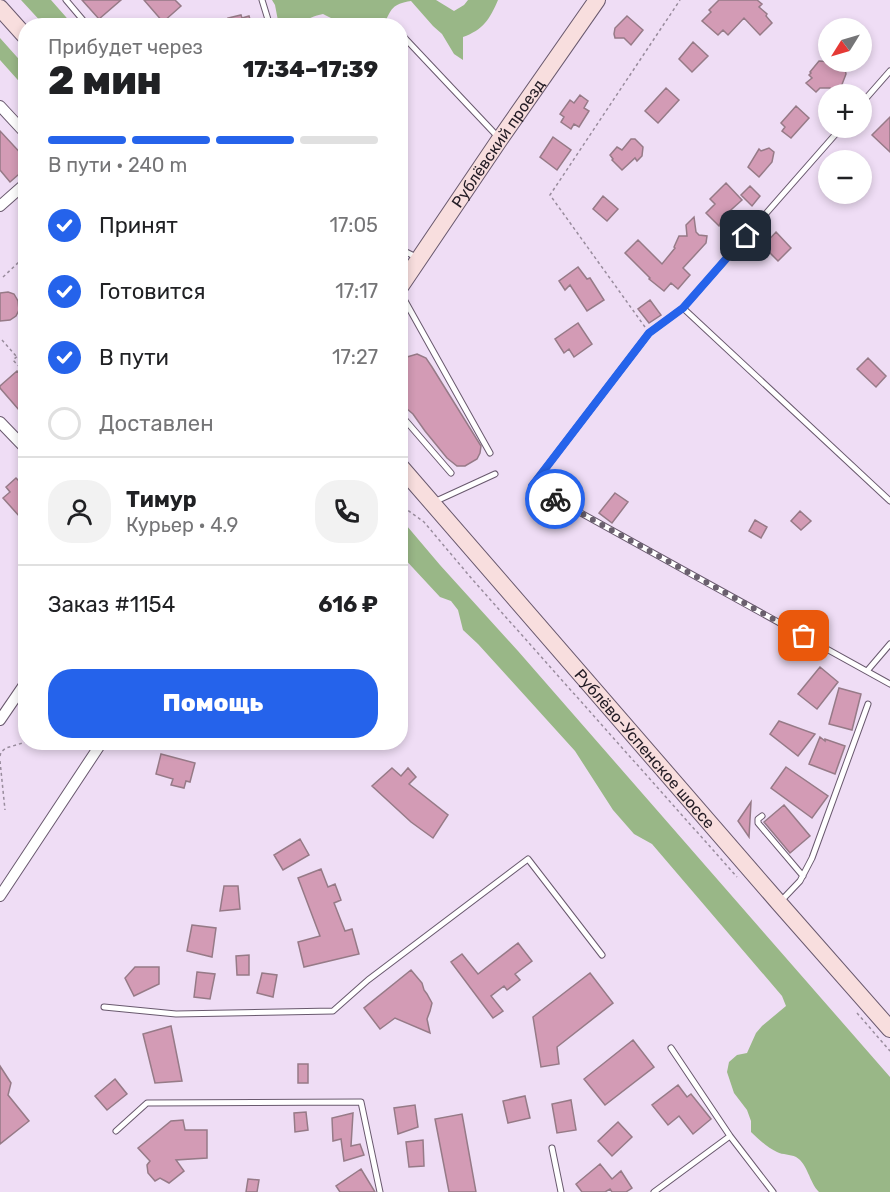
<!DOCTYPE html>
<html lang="ru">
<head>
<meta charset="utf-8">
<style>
	body { margin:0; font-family:Rubik,sans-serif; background:#f2f2f2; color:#202124; height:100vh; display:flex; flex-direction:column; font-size:22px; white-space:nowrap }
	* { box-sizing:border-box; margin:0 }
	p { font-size:20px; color:#757577 }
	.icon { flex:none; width:33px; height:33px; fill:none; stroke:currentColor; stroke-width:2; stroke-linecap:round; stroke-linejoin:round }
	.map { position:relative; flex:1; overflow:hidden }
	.panel { position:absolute; left:18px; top:18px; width:390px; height:732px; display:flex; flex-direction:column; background:#fff; border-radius:24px; box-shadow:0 3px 9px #0003 }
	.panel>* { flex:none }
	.needle { width:39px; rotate:233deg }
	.buttons { position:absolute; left:818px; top:18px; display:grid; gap:12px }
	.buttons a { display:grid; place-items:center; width:54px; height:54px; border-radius:50%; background:#fff; box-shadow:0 3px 9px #0003; font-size:30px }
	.pin { position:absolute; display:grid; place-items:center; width:51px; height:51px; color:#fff; margin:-26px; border-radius:12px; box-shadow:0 3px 9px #0006 }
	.courier { position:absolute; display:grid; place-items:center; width:60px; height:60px; margin:-30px; border:4px solid #2563eb; border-radius:50%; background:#fff; color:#222; box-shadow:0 2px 8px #0007 }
	.headline em { font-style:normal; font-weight:800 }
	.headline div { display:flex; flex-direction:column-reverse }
	.headline { display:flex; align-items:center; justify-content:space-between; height:102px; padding:0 30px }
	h1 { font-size:39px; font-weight:800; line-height:45px }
	.bar { display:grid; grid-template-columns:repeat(4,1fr); gap:9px 6px; align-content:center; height:72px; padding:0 30px }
	.bar i { height:8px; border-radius:4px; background:#e0e0e0 }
	.bar .current { background:#2563eb }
	.bar p { grid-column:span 4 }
	.line { display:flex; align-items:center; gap:15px; padding:0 30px; border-top:2px solid #e0e0e0 }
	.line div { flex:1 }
	.round { display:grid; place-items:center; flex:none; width:63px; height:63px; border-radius:24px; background:#f2f2f2 }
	ol { padding:0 30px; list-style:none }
	li { display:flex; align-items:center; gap:18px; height:66px }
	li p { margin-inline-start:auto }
	li .icon { padding:6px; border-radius:50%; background:#2563eb; color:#fff; stroke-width:4 }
	li:last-child { color:#757577 }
	li i { width:33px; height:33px; border:3px solid #e0e0e0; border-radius:50% }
	.action { display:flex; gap:12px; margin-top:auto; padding:12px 30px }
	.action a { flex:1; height:69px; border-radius:24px; background:#2563eb; color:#fff; font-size:24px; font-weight:800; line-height:69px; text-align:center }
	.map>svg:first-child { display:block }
	.forest { fill:#99b787 }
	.building { fill:#d39bb5; stroke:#967a87; stroke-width:1.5 }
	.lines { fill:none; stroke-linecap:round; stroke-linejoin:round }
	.lane-casing { stroke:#69596e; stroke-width:7 }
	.street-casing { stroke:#69596e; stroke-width:12 }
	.secondary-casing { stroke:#69596e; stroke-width:18 }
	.path { stroke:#998c9d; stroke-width:1.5; stroke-dasharray:3 3; stroke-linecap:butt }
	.lane { stroke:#fff; stroke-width:5 }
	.street { stroke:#fff; stroke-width:10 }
	.secondary { stroke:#f8dede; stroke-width:16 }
	.done { stroke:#6a606e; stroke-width:6; stroke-dasharray:0 10.8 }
	.route { stroke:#2563eb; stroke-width:8 }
	.labels { text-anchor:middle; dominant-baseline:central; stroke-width:4.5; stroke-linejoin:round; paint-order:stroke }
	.street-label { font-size:16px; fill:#231c25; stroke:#efddf5 }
</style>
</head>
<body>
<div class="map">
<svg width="890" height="1192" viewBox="0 0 890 1192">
	<rect width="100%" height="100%" fill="#efddf5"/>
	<path class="forest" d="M21,0H51L73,25H44Z
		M272,0H436L454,11L464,5L468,0H498C490,19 483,30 463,37V60L454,54L442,34L433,26L411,1C392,4 391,9 384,25H339L333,19L323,14C315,16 306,18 301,25L279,26L275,5Z
		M0,38L25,66V88L0,60Z
		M401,519L440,565L518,651L890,1077V1192H819C809,1182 808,1164 796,1157C790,1154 783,1155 777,1152C768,1148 758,1139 751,1132V1121L747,1110L734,1093L727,1072L729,1062L737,1055L747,1053L756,1033L762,1026L786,1006L782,996L652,844L634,834L613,810L575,751L478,644L463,630L458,610L451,601L440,597L401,555Z"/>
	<path class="building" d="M82,0H121L99,19Z
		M144,0H175L181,6L163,22Z
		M719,0H757L762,4L759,7L767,14L766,16L772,23L760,35L744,18L728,35L723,30L718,35L702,21L711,12L709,10Z
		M241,15L242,18L249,16L252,26H223V22L229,21L228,18Z
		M627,16L643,30L631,45L624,38H615L614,34L615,28Z
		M693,42L708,56L692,72L679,59Z
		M819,61L832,62L839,67H843L845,69L846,74L841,87L834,92L830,88H820L816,92L806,83L812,78L809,75L811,73L810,72Z
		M666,88L679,100L658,123L645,111Z
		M580,95L588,101L584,108L589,111L579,127L574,124L571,129L561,122L564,117L560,114L570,100L574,103Z
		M796,106L809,118L791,138L782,131L785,127L781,123Z
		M890,117V152L872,135Z
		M0,131L26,159V168L10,182L0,170Z
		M553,137L571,150L557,170L540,157Z
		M631,139H635L643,147L642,156L637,161L635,158L622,170L612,160L613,159L610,155L617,147L622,150Z
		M769,148L774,152L772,162L759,177L748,167L759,149L761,151Z
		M726,183L742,200L722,218L719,226L706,213L715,204L710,199Z
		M750,186L760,196L752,206L741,195Z
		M603,196L618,209L607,221L593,209Z
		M694,217L696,232L699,235L707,236L706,243L683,268L690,275L678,289L671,283L664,291L649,279L650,278L625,253L638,240L662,264L675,248L674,247L679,236H687L686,225Z
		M776,232L791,248L778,261L763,246Z
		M578,267L587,279L590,278L604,300L587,311L570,285L565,290L559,281Z
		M8,292L14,294L18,301L19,310L16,316L10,320L0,321V293Z
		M650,300L661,315L649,323L638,309Z
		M578,323L592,344L574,357L569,349L564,353L555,339Z
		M417,354L426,358L432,367L481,446L480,453L477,459L465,466H457L447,458L425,431L413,414L400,403V360L407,357Z
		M868,358L886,376L876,387L857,369Z
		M17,371L26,381V404L19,410L0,388V386Z
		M16,478L26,488V513L20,517L3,498L10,492L6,487Z
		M615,493L628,502L612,523L599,513Z
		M800,511L811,521L801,530L791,521Z
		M755,520L767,527L761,538L749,531Z
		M820,667L838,682L817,709L798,694Z
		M839,688L861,694L852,730L829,724Z
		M779,721L815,734L798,756L770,734Z
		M820,737L825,741V739L845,746L835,774L809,764Z
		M161,754L195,763L190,782L186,781L184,788L171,785L173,779L156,774Z
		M786,767L828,796L812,818L771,788Z
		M392,768L401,776L408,768L416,777L409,784L448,815L433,838L411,822L372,786Z
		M751,802L749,837L738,821Z
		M784,805L810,836L790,853L764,822Z
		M300,839L309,855L283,870L274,855Z
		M321,869L328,887L335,884L341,900L334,903L345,931L352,929L359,954L304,967L298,942L320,936L298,878Z
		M224,886H238L240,909L220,911Z
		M192,925L216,928L212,957L187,951Z
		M518,943L532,961L515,974L520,980L507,990L504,986L491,996L503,1011L493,1018L451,962L462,954L478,974Z
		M249,955V975H237L236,956Z
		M135,967H159V984L134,996L125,978Z
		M411,970L422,983L424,990L427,994L432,1003L430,1011L427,1019L430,1033L395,1018L380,1029L364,1008Z
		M197,972L215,974L210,999L194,997Z
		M262,973L277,975L273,997L257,993Z
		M590,973L613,1003L557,1047L559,1064L541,1067L533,1017Z
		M171,1026L182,1081L155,1083L143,1034Z
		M633,1040L654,1067L605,1105L584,1079Z
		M298,1064H308V1083H298Z
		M0,1066L11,1083L8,1095L29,1121L0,1144Z
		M115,1079L127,1094L107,1110L95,1096Z
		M678,1085L687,1097L691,1094L711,1119L693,1134L679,1116L668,1125L652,1105Z
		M525,1096L530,1118L508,1123L503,1101Z
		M571,1100L576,1130L557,1133L552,1104Z
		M415,1105L418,1127L398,1134L394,1108Z
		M306,1112L308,1130L295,1132L294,1113Z
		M353,1113L351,1146L360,1144L364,1155L344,1161L341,1139L333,1141L332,1118Z
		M462,1114L476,1192H449L435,1119Z
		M183,1120L185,1130H207V1158L176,1160L184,1171L169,1183L160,1178L155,1181L148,1173L147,1165L150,1161L138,1148L171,1121Z
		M618,1122L632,1137L612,1156L598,1141Z
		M423,1140L424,1166L409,1167L406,1142Z
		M600,1164L612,1179L621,1171L632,1188L626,1192H612L610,1189L605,1192H582L576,1184Z
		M361,1169L375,1192H340L336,1186Z
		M248,1179L259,1180L257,1192H246Z"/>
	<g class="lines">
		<defs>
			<path id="lane" d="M66,0L88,26
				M262,0L270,26
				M393,25V26
				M400,33L499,138
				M861,104L890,71
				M841,128L683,308L649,333L532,486L890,684
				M400,249L418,258
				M400,292L490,453
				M683,308L890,501
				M400,414L451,473
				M434,502L495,474
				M867,671L890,644
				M762,816L758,819V823L803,876
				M780,902L800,881L812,858L868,704
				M104,1007L176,1014L333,1011L368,980L528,859L602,955
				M671,1048L730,1136L773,1192
				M116,1131L147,1103L361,1102L380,1192
				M552,1148L561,1192
				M654,1192L730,1136"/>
			<path id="street" d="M0,106L26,134
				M0,206L26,183
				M0,422L26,449
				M0,720L26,682
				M0,896L102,742"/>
			<g id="secondary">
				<path d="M0,8L26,37"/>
				<path id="s1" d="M400,287L500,139L597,0"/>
				<path id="s2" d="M400,466L779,903L890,1029"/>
			</g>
		</defs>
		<use href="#lane" class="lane-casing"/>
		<use href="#street" class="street-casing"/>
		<use href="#secondary" class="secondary-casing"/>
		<path class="path" d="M3,277L20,261L26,268
			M26,307L23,310L26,313
			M645,327L550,195L680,0
			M2,340L16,356
			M26,349L13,360L26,374
			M20,353L26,359
			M400,502L406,509L424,522L472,579L737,877
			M0,756L1,752L6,748L26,742
			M0,761L5,810
			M857,1013L890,1051"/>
		<use href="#lane" class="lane"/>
		<use href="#street" class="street"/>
		<use href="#secondary" class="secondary"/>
	</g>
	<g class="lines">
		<path class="done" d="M555,499L804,636"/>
		<path class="route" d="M555,499L532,486L649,333L683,308L746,236"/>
	</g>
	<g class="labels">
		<g class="street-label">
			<text stroke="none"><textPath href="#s1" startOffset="174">Рублёвский проезд</textPath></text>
			<text stroke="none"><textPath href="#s2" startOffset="374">Рублёво-Успенское шоссе</textPath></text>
		</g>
	</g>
</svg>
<div class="buttons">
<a><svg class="needle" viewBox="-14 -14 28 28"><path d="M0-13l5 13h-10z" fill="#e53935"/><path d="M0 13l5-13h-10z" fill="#757577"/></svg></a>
<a>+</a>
<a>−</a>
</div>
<div class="pin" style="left:804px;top:636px;background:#ea580c"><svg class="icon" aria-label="bag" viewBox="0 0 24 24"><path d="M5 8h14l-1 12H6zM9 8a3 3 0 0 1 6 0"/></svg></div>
<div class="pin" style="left:746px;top:236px;background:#1f2937"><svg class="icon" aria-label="home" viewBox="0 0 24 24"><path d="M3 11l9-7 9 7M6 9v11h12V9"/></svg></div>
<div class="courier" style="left:555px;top:499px"><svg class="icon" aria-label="bike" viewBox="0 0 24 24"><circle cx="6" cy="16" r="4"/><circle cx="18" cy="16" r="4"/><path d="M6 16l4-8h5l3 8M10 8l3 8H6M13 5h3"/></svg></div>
<section class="panel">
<div class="headline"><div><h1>2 мин</h1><p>Прибудет через</p></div><em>17:34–17:39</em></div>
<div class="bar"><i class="current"></i><i class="current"></i><i class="current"></i><i></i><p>В пути · 240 m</p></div>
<ol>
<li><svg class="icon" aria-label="check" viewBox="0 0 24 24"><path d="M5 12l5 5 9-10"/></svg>Принят<p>17:05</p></li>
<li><svg class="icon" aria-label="check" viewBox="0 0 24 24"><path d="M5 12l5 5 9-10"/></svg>Готовится<p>17:17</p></li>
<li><svg class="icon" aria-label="check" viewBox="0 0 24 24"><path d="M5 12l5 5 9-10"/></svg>В пути<p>17:27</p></li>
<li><i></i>Доставлен</li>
</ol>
<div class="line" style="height:108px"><a class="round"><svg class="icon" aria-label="person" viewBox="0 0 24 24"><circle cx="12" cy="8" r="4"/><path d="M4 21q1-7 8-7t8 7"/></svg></a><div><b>Тимур</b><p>Курьер · 4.9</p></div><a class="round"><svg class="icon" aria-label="phone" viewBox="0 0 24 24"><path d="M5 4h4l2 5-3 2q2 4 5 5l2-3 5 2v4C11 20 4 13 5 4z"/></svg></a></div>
<div class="line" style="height:78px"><div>Заказ #1154</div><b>616 ₽</b></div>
<div class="action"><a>Помощь</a></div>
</section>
</div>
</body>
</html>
